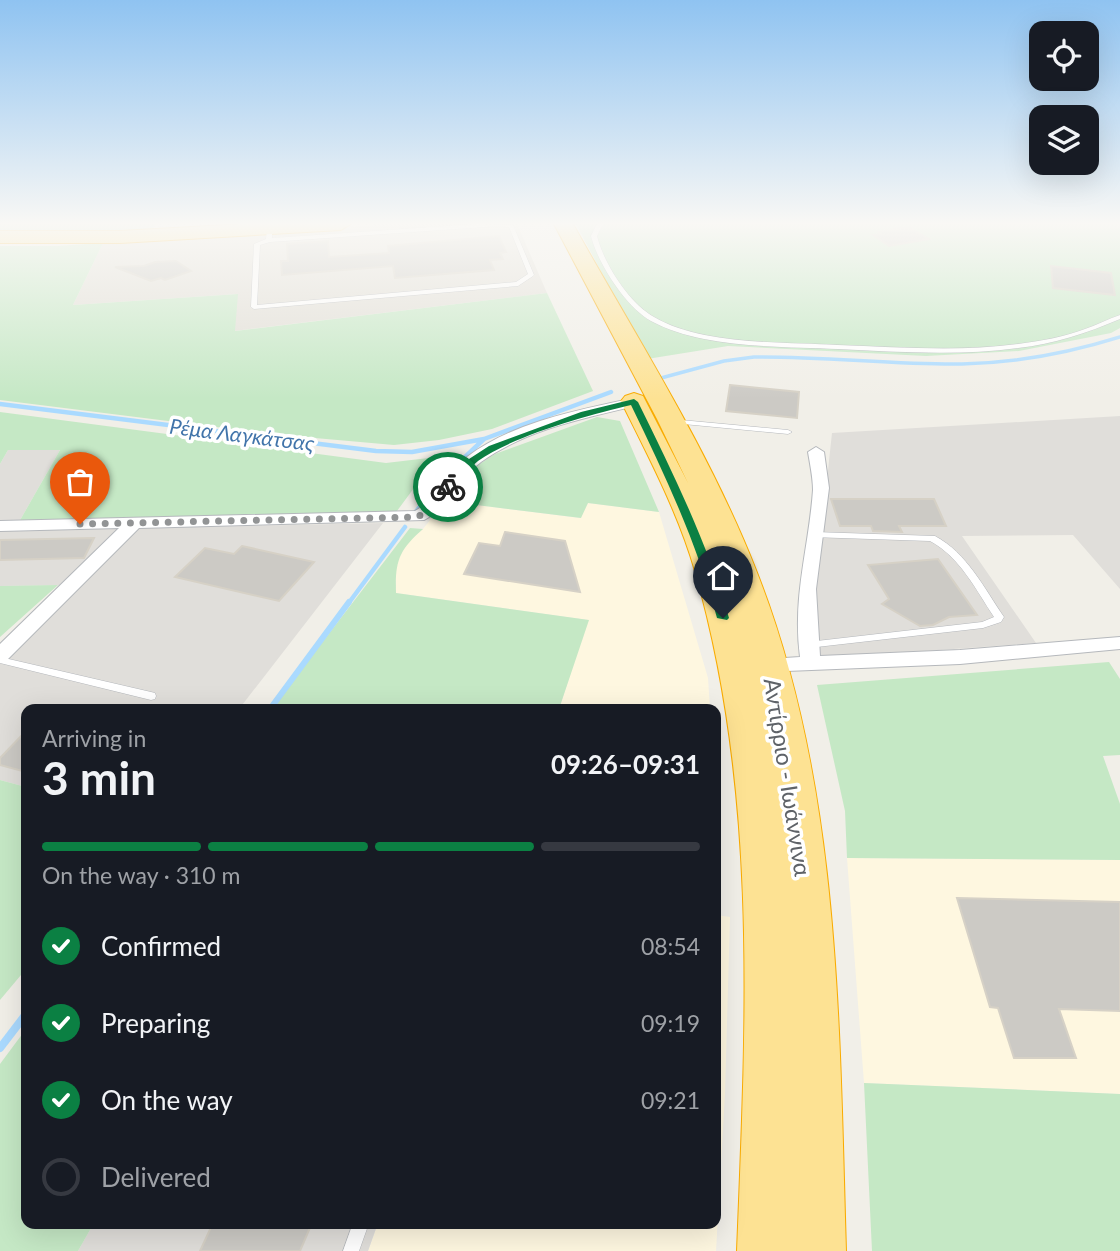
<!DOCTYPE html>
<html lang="en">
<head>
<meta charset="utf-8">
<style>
	body { margin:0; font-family:Lato,sans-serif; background:#20242c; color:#f1f3f6; height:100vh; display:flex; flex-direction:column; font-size:26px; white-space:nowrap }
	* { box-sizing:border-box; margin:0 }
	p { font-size:23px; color:#9ea1a6 }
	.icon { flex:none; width:38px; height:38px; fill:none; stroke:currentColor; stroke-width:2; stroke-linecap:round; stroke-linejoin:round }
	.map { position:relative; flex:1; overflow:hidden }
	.details { position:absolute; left:21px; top:704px; width:700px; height:525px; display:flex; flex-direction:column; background:#171b24; border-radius:14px; box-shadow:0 7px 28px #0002 }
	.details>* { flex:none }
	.buttons { position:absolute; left:1029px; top:21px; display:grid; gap:14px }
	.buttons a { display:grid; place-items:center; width:70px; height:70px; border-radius:14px; background:#171b24; box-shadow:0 7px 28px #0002; font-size:35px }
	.pin { position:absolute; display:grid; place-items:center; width:60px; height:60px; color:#fff; margin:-72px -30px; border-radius:50% 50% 50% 0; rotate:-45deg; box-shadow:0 0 7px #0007 }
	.pin .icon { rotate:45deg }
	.courier { position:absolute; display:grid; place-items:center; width:70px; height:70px; margin:-35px; border:5px solid #0b8043; border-radius:50%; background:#fff; color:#222; box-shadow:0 2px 9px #0007 }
	.head em { font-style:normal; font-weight:700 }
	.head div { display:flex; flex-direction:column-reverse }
	.head { display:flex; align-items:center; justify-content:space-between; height:119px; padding:0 21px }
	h1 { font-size:46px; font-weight:700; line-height:52px }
	.bar { display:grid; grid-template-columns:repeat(4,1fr); gap:10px 7px; align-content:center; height:84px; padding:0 21px }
	.bar i { height:9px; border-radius:5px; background:#363941 }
	.bar .on { background:#0b8043 }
	.bar p { grid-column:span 4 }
	ol { padding:0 21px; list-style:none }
	li { display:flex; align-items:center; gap:21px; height:77px }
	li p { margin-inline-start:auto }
	li .icon { padding:7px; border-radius:50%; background:#0b8043; color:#fff; stroke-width:4 }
	li:last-child { color:#9ea1a6 }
	li i { width:38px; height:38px; border:4px solid #363941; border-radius:50% }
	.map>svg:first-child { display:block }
	.commercial { fill:#fef7e0 }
	.industrial { fill:#e0deda }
	.education { fill:#e1ded6 }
	.green { fill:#c5e8c5 }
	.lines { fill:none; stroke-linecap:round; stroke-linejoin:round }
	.stream-far3 { stroke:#aadaff; stroke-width:3.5 }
	.stream-far2 { stroke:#aadaff; stroke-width:4.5 }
	.stream-far1 { stroke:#aadaff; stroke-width:6 }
	.stream { stroke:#aadaff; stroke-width:8 }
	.building { fill:#cccac5; stroke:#d6d1c6; stroke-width:2 }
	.lane-casing { stroke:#b5b8bc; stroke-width:1 }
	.street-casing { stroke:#b5b8bc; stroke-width:2 }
	.highway-casing { stroke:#f9ab00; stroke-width:2 }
	.lane { fill:#fff; fill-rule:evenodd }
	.street { fill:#fff; fill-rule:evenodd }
	.highway { fill:#fde293; fill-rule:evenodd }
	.route { fill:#0b8043 }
	.done { stroke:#929495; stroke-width:7; stroke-dasharray:0 12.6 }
	.labels { text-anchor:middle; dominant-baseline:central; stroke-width:7; stroke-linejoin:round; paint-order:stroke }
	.far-water-label { font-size:21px; font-style:italic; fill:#4174aa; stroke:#fff }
	.street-label { font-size:23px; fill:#5f6368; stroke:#fff }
</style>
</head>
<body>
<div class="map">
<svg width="1120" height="1251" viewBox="0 0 1120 1251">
	<rect width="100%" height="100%" fill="#f1efe8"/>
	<path class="commercial" d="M445,501L580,518L588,503L659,512L708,678L710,709H559L588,620L396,593V561L409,541L423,529Z
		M847,858L1120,860V1094L864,1083Z
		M716,915L730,917L725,1094L716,1251H368L378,1223H716Z"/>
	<path class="industrial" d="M1120,416V589L1073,535L962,536L1036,643L817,659L812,618L832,433Z
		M8,450H60L19,522H0V464Z
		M383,523L239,709H26V787L0,780V664L82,585L0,586V531Z
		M94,1223H378L368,1251H78Z"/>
	<path class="education" d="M383,224H517L547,293L234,331L237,294L73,305L103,243L289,234Z"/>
	<path class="green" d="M0,224H155L153,231L0,232Z
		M576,224H1120V328L1111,333L1019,351L926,356L728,346L647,359Z
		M103,243L73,305L238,294L235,331L547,293L593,391L492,429L439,440L394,445L281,435L0,400V246H57Z
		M0,412L386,463L437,457L394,515L19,522L60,450H8L0,464Z
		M597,417L620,421L659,512L588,503L581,518L445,501L472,469L495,454Z
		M410,528L423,529C399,550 395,561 396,593L589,620L559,709H271Z
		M58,585L0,637V586Z
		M1109,662L1120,679V755L1103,756L1120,804V860L847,858L845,811L817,685Z
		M0,780L26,787V969L0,1000Z
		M26,1029V1223H94L78,1251H0V1064Z
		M864,1083L1120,1094V1251H872Z"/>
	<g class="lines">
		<path class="stream-far3" d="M661,378L724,361L754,357C824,356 893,365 962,364C1016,363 1069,353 1120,337"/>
		<path class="stream-far2" d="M0,404L376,451L412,452L484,439
			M414,514L444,477L484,439L611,392
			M348,604L405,527"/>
		<path class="stream-far1" d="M270,709L349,602"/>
		<path class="stream" d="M0,1048L26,1014"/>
	</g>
	<path class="building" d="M900,228H910L929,239L889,246L873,235L881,234L878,232Z
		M499,236L506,252L500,253L503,259L490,260L494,270L395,278L393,266L282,275L281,261H288L287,244L328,241L329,257L389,253L388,246Z
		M176,261L191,271L165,280L161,278L151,281L115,267L144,266L155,262Z
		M1051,266L1111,273L1115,295L1053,288Z
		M730,385L799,392L797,418L726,411Z
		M831,499H934L946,526H899L902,532L873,531L871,526H840Z
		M505,532L565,541L580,592L464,574L479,543L500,546Z
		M94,538L84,558L0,560V540Z
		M242,546L314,562L279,601L175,577L205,548L234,554Z
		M938,559L977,615L949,617L933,625L920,626L882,604L889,599L868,565Z
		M26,731V772L0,765V758Z
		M957,898L1120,902V1011L1059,1009L1076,1058H1014L998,1008L990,1007Z
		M213,1223H312L300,1251H200Z"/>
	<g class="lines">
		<defs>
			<path id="lane" d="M476,224L513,225L534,275L533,276L518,286L254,309L251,307L254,244L266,239L267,229L272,230V238ZM499,226L509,227L528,274L516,282L257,305L260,245L270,242Z
				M597,224H603L597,236C604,264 629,303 654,317C701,345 783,342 837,345C897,347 958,352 1018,344C1041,341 1064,337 1085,329C1097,325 1108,319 1120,315V319C1087,333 1054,344 1018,348C959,356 898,352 838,349C780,346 703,349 651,321C626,307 598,264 591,236Z
				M670,419L788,430L792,432L788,434L673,423H670Z
				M814,532L935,536C967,553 984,588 1004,617L1001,622L983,628L808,648L805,647L803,645L808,642L982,622L994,617C976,590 960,557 930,541L811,537L810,535Z
				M0,657L151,692L155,693L156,696L155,699L151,700L0,663Z
				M353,1223H369L359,1251H343Z"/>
			<path id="street" d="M634,398L639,399L641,402L639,405C586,418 527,429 481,462C459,478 449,507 424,520L139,528L7,660L0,662V644L119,528L0,531V521L415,511C438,499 448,473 467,457C513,422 578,410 634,398Z
				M816,447L824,452L829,488L816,589L820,656L960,650L1120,637V649L960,664L761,672L754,670L751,665L754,660L800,657C792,596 809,548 813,490C813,478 810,464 808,452Z"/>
			<path id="highway" d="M244,224H351L341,230L120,243H0V231H120Z
				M554,224H573C636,337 708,448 756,570C841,785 839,1023 846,1251H737C746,1023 759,793 695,571C678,512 648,456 621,401L625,396L634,393L643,396L688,483L657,419Z"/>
		</defs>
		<use href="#lane" class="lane-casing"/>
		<use href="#street" class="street-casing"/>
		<use href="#highway" class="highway-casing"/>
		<use href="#lane" class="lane"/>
		<use href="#street" class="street"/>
		<use href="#highway" class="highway"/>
	</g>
	<linearGradient id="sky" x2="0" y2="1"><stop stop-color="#8fc3f1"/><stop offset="0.56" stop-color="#f9f8f5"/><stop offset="1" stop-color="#f9f8f5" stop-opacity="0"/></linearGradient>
	<rect width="1120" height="399" fill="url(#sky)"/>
	<path class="route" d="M634,399L638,402C673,473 707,542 729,618L727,620L717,618C697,543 665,475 631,405C588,415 513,436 478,461C468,469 459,480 451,489L443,487L469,459L489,446L581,412Z"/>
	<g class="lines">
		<path class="done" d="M80,524L414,517L425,514L448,487"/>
	</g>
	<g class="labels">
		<g class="far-water-label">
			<text transform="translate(242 434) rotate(7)">Ρέμα Λαγκάτσας</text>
		</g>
		<g class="street-label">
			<text transform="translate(788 777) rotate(81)">Αντίρριο - Ιωάννινα</text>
		</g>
	</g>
</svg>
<div class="buttons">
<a><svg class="icon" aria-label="locate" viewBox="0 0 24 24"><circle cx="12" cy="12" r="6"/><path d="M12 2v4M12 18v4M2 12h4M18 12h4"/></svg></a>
<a><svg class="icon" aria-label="layers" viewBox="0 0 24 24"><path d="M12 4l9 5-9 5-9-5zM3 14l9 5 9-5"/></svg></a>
</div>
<div class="pin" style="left:80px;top:524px;background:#ea580c"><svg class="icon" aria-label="bag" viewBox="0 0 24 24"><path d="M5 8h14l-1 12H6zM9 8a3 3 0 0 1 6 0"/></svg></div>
<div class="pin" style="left:723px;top:618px;background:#1f2937"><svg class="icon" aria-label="home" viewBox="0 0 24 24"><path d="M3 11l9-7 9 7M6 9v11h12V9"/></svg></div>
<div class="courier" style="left:448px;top:487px"><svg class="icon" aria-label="bike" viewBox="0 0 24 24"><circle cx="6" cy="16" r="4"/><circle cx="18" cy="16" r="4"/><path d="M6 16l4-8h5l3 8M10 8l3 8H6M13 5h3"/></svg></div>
<section class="details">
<div class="head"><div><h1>3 min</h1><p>Arriving in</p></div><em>09:26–09:31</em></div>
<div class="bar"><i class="on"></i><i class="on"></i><i class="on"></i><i></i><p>On the way · 310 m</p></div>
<ol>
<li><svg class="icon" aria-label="check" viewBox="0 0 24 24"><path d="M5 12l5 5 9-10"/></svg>Confirmed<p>08:54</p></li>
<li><svg class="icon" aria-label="check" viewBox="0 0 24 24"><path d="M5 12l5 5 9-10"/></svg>Preparing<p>09:19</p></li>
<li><svg class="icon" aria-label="check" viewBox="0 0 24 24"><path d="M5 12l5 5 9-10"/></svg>On the way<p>09:21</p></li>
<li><i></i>Delivered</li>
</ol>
</section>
</div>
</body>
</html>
